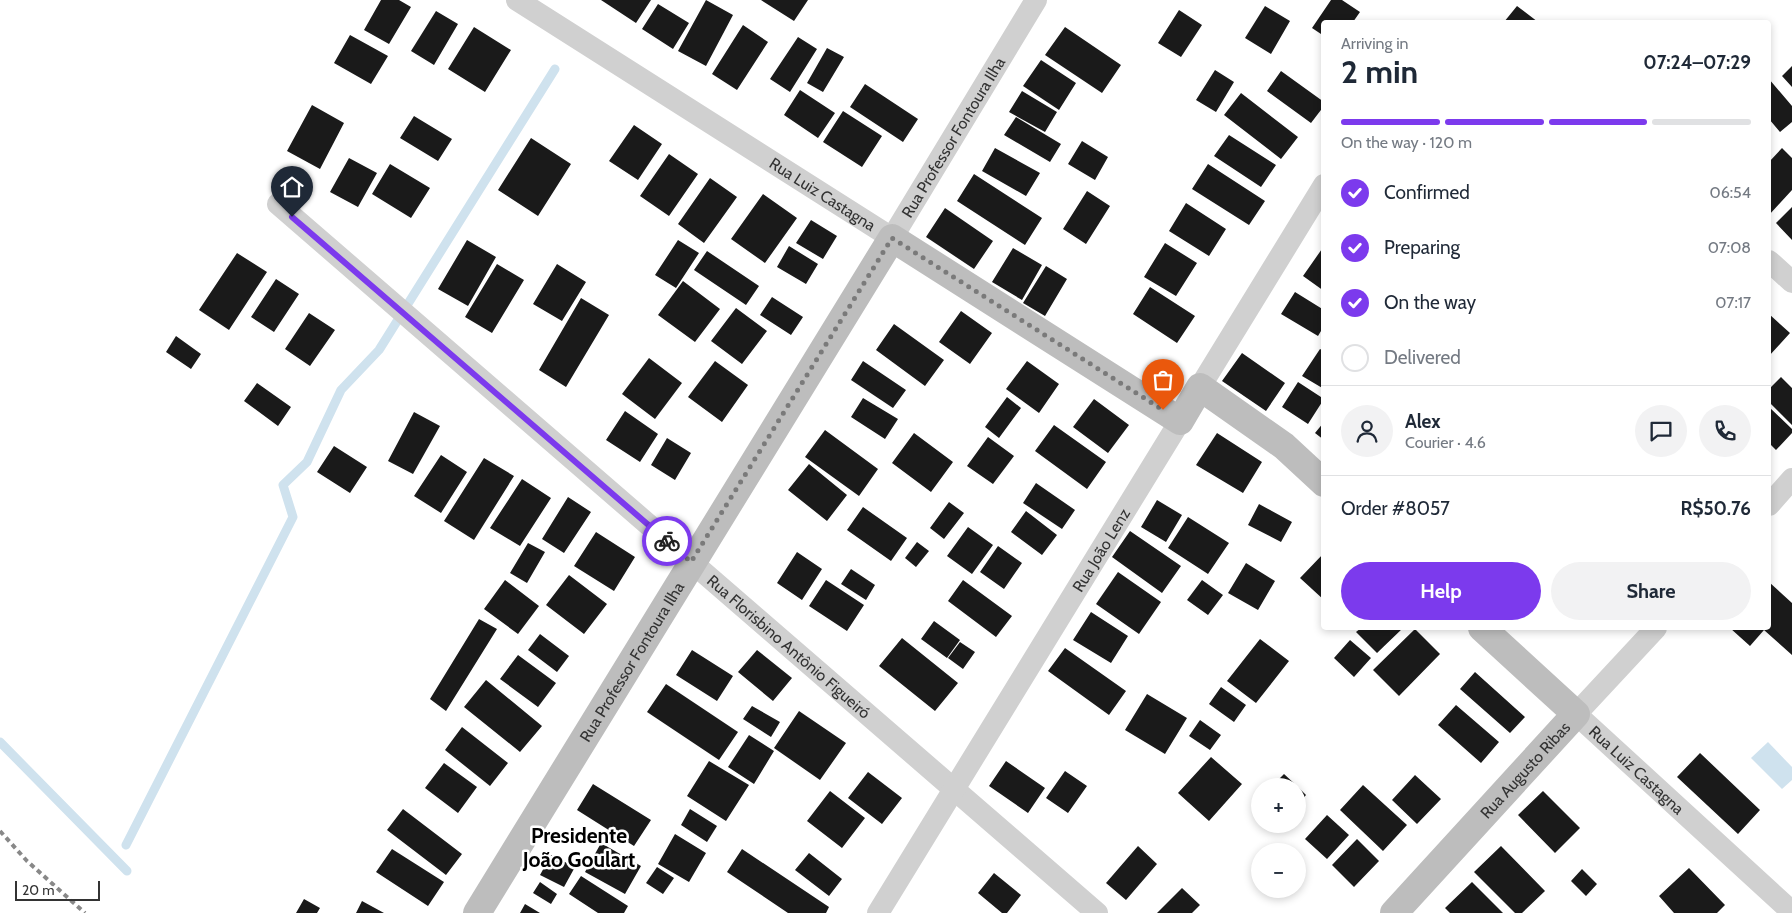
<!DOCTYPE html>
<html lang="en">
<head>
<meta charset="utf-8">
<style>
	body { margin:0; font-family:Cabin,sans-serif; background:#f2f2f3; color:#1f2937; height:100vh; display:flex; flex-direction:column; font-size:19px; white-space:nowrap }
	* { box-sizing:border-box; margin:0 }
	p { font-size:16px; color:#747a83 }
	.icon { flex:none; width:28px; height:28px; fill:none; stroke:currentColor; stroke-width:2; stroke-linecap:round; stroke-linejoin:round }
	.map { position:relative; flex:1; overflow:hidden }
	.drawer { position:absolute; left:1321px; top:20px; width:450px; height:610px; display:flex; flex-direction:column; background:#fff; border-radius:5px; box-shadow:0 2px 8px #0003 }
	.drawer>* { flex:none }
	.controls { position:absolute; left:1251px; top:778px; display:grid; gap:10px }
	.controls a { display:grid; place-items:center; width:55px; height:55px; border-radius:50%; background:#fff; box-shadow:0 2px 8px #0003; font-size:25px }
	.scale { position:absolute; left:15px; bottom:12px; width:85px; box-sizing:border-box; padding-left:5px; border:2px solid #333; border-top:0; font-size:14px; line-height:18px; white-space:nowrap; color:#333; -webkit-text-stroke:4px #fff; paint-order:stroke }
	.pin { position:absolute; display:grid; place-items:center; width:42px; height:42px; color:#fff; margin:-51px -21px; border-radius:50% 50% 50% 0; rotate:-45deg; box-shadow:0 0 5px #0007 }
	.pin .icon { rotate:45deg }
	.courier { position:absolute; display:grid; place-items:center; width:50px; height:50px; margin:-25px; border:4px solid #7c3aed; border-radius:50%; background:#fff; color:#222; box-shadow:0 1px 6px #0007 }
	.summary em { font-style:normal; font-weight:700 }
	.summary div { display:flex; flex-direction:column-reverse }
	.summary { display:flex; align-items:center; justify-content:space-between; height:85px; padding:0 20px }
	h1 { font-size:32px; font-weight:700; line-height:38px }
	.bar { display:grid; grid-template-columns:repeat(4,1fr); gap:8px 5px; align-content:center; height:60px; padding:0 20px }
	.bar i { height:6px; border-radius:4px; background:#e0e1e3 }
	.bar .active { background:#7c3aed }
	.bar p { grid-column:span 4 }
	.line { display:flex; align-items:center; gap:12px; padding:0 20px; border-top:1px solid #e0e1e3 }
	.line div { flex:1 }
	.round { display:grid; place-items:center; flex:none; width:52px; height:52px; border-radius:26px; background:#f2f2f3 }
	ol { padding:0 20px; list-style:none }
	li { display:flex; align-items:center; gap:15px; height:55px }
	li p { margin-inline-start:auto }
	li .icon { padding:5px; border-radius:50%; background:#7c3aed; color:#fff; stroke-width:4 }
	li:last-child { color:#747a83 }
	li i { width:28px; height:28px; border:2px solid #e0e1e3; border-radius:50% }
	.action { display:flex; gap:10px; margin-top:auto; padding:10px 20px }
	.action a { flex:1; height:58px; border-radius:30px; background:#7c3aed; color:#fff; font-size:20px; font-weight:700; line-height:58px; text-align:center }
	.action a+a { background:#f2f2f3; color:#1f2937 }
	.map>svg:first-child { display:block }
	.water { fill:#cfe2ee }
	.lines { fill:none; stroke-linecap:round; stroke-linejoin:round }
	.stream { stroke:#cfe2ee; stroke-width:9 }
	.building { fill:#1a1a1a }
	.street { stroke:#d0d0d0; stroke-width:22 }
	.secondary { stroke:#bdbdbd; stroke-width:28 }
	.rail { stroke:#888; stroke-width:4; stroke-dasharray:5 4; stroke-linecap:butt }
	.done { stroke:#7a7a7a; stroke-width:5; stroke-dasharray:0 9 }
	.route { stroke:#7c3aed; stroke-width:6 }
	.labels { text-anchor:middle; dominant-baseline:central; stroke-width:5; stroke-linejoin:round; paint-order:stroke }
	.street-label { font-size:16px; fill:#333; stroke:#fff }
	.district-label { font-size:21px; font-weight:bold; fill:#000; stroke:#fff }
</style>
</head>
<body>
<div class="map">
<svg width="1792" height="913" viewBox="0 0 1792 913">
	<rect width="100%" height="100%" fill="#fff"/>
	<path class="water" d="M1768,742L1792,767V780L1782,789L1751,758Z"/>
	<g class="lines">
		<path class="stream" d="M0,742L127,871
			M126,845L293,517L283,485L307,462L341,390L379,350L555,69"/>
	</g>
	<path class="building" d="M381,0H399L411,7L389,44L364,30Z
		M601,0H651L636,23Z
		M706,0L733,15L706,66L678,51Z
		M761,0H808L794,21Z
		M1331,0H1342L1360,12L1353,22H1324V36L1312,28Z
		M658,4L689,23L673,49L642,29Z
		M1265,6L1290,21L1271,54L1245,38Z
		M1517,6L1538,22H1504Z
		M1179,10L1202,25L1181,57L1158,43Z
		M436,11L458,24L434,65L411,51Z
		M743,25L768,42L737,90L712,74Z
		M474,27L511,50L485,92L448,69Z
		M1065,27L1121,65L1102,93L1045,55Z
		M350,35L388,56L371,84L334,63Z
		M798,37L817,49L790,92L770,79Z
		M827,48L844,57L823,92L807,83Z
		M1041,60L1076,83L1059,110L1023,86Z
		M1792,66V87L1782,76Z
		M1215,70L1234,82L1216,112L1196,100Z
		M1281,71L1324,102V106L1311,123L1267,91Z
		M1769,79L1792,106V122L1780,132L1769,119Z
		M865,84L918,119L903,142L850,107Z
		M800,90L835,113L818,138L784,115Z
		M1022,91L1057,112L1045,132L1009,112Z
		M1241,93L1298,137L1281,159L1224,115Z
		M312,105L344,123L320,169L287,151Z
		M843,111L882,136L862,167L823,142Z
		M414,116L452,139L438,161L400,138Z
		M1016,117L1061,144L1050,162L1004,135Z
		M634,125L662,144L638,180L609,161Z
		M1229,135L1276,165L1261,187L1214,156Z
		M531,138L571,164L538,216L498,190Z
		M1082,141L1108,157L1095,180L1068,164Z
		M995,148L1040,173L1026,196L982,171Z
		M1782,148L1792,158V190L1769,215V162Z
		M669,154L698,174L669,216L640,196Z
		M349,158L377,173L358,207L330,192Z
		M390,164L430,188L411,218L372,194Z
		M1208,164L1265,201L1249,225L1192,189Z
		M974,174L1042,218L1025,245L957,201Z
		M710,178L737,197L704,243L678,224Z
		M1087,191L1110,206L1086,244L1063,229Z
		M763,194L797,218L765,263L731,239Z
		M1186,203L1226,229L1209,256L1169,231Z
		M1792,207V240L1776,223Z
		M945,208L993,241L974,269L926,237Z
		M811,220L837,236L823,259L796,243Z
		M467,240L496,257L468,306L438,289Z
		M678,240L699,253L676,288L655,275Z
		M1165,243L1197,263L1176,296L1144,277Z
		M789,246L818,264L806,284L777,267Z
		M1324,246V291L1303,276Z
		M1013,248L1042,265L1022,300L992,282Z
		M707,251L759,286L746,305L694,270Z
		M237,253L267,272L229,330L199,310Z
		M497,264L524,280L492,333L465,317Z
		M557,264L586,282L562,321L533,304Z
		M1046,266L1067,279L1045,316L1023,303Z
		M276,279L299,294L274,332L251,317Z
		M683,281L720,309L695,342L658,315Z
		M1150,287L1195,316L1177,343L1133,314Z
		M1295,292L1324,310V326L1318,336L1281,314Z
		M772,297L803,317L791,335L760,315Z
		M581,298L609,315L566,387L539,370Z
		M736,308L767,331L742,364L711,341Z
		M961,311L992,333L970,364L939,342Z
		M309,313L335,330L310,366L285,349Z
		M1769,314L1790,333L1769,356Z
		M894,324L944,360L925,386L876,350Z
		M176,336L201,354L191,369L166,352Z
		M1320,349L1324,351V389L1302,376Z
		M1242,353L1285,383L1266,411L1222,381Z
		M649,358L682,383L655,419L622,394Z
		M715,361L748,385L722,422L688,397Z
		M863,361L906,390L893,408L851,380Z
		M1027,361L1059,384L1039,413L1006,389Z
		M1781,377L1792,388V425L1769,402V389Z
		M1298,382L1324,399L1308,424L1282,407Z
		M257,383L291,407L278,426L244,401Z
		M1007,397L1021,408L999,438L985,427Z
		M863,398L898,419L885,439L851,417Z
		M1094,399L1129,425L1108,453L1073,427Z
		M1769,407L1792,429V433L1776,450L1769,443Z
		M625,411L658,434L640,462L606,440Z
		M414,412L440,426L413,474L388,461Z
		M1324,422V440L1315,433Z
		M1054,425L1106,462L1087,489L1035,451Z
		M825,430L878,469L859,496L805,457Z
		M914,433L953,462L931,492L892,463Z
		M1217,433L1262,462L1243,493L1196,465Z
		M988,437L1014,456L993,484L967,466Z
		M667,438L691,453L675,480L651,465Z
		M334,446L367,467L350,493L317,472Z
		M441,455L467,472L441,513L414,496Z
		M484,458L514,476L474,540L444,521Z
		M809,464L847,495L827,521L788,490Z
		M522,479L551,498L520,546L490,528Z
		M1036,483L1075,510L1062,529L1023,503Z
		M568,497L591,512L564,553L542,539Z
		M1157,500L1182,515L1166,542L1141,527Z
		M949,502L964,513L944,539L930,528Z
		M1259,504L1292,522L1281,542L1248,525Z
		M863,507L907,538L891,561L847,530Z
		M1026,511L1057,535L1042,555L1011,532Z
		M1188,517L1229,543L1208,574L1168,548Z
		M968,527L993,545L972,574L947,556Z
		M1130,531L1181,566L1162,593L1112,557Z
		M596,532L635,557L614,591L574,566Z
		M917,542L929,551L916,567L905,558Z
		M528,543L545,552L527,583L510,573Z
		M998,546L1022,563L1004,589L980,572Z
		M797,552L822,569L802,600L777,583Z
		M1324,553V600L1300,578Z
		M1246,563L1275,581L1258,610L1228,593Z
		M851,569L875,585L866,600L841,584Z
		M1118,572L1161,602L1139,634L1096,604Z
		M569,575L607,604L584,634L546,605Z
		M505,580L539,606L518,634L484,609Z
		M826,580L864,605L847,631L809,606Z
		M963,580L1012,616L996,637L948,601Z
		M1202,580L1223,595L1208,615L1187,600Z
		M1769,582L1792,603V655L1764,630L1750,646L1730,628H1769Z
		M1091,612L1128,636L1111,663L1073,640Z
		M479,619L497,629L446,711L430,699Z
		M934,621L960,640L947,658L921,639Z
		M1361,628H1403L1377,653L1356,632Z
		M1415,629L1440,654L1399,696L1373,670Z
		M540,634L569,656L557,672L528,650Z
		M902,638L958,683L935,711L879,666Z
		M1260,639L1289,661L1256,703L1227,681Z
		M1350,640L1371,658L1354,677L1334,658Z
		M960,642L975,652L963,669L948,658Z
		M1065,648L1126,691L1109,715L1048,671Z
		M692,650L733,676L717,701L676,675Z
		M757,650L792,678L773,701L738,672Z
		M518,655L556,683L538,707L500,679Z
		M1475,672L1525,717L1510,733L1460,689Z
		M486,680L542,726L520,752L464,707Z
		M666,684L738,732L719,760L647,712Z
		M1221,687L1246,705L1234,722L1209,704Z
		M1147,694L1187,718L1165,754L1125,730Z
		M1456,705L1499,742L1481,763L1438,725Z
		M752,706L780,722L771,737L743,719Z
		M799,711L846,743L820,780L774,748Z
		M1200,720L1221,735L1210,750L1189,736Z
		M462,727L508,763L490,786L445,750Z
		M749,735L774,751L754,784L728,767Z
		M1700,753L1760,810L1738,834L1677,777Z
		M1211,757L1242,784L1209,821L1178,793Z
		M709,761L749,785L726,821L687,796Z
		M1006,761L1045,788L1028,813L989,786Z
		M444,763L477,787L458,813L425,788Z
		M1065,771L1087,786L1068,813L1046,798Z
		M868,772L902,798L882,824L848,798Z
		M1284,774L1297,786H1272Z
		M1415,775L1441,799L1417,824L1392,800Z
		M593,784L651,820L634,846L577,810Z
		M1363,785L1407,825L1383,851L1340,810Z
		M1298,787L1306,795L1298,804Z
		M830,791L865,818L842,848L807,821Z
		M1543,791L1580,828L1555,853L1518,815Z
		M403,809L462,854L446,875L387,830Z
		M690,809L717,826L707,842L681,825Z
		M1327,815L1349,835L1327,859L1305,839Z
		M675,834L706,853L689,882L658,864Z
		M1357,839L1379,861L1354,887L1332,865Z
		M601,843L641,866L625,894L585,872Z
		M1138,846L1157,864L1126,900L1106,883Z
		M1501,846L1545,891L1522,913H1515L1474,872Z
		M392,849L444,882L428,906L376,872Z
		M742,849L829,907L826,913H788L727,872Z
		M809,853L842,879L829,896L795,870Z
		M551,855L575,867L564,887L540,875Z
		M657,867L674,878L663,894L646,883Z
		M1689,868L1725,905L1717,913H1674L1659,896Z
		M1582,869L1597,884L1586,896L1571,881Z
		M994,873L1021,895L1007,913H1002L978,893Z
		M581,876L628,906L624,913H598L569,894Z
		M540,882L557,894L551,904L533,893Z
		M1472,882L1503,913H1450L1445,908Z
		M1182,888L1200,905L1192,913H1157Z
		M304,899L320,908L317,913H296Z
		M362,901L384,913H356Z
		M525,904L540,913H520Z"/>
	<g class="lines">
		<g class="street">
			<path id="s1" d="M517,0L892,238L1036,0"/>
			<path id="s2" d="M278,204L1097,913"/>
			<path d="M1769,261L1792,282"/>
			<path d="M1200,387L1324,185"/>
			<path d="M1769,505L1792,479"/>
			<path id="s3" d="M1656,628L1576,714L1792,912"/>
			<path id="s4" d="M878,913L1180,421"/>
		</g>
		<g class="secondary">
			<path id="s5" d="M477,913L892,238L1180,421L1200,387L1284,446L1324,483"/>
			<path id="s6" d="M1394,913L1576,714L1482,628"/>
		</g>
		<path class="rail" d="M0,831L27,861L85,913"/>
	</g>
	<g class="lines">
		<path class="done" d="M667,541L691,562L892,238L1163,410"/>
		<path class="route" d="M292,217L667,541"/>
	</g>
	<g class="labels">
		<g class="street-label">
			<text stroke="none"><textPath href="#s1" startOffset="562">Rua Professor Fontoura Ilha</textPath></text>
			<text stroke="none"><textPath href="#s1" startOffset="362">Rua Luiz Castagna</textPath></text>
			<text stroke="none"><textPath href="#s4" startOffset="426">Rua João Lenz</textPath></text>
			<text stroke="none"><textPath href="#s2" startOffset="676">Rua Florisbino Antônio Figueiró</textPath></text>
			<text stroke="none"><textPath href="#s5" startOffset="295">Rua Professor Fontoura Ilha</textPath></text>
			<text stroke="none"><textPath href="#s6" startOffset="194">Rua Augusto Ribas</textPath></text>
			<text stroke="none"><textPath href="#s3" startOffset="200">Rua Luiz Castagna</textPath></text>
		</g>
		<g class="district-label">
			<text x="579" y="835">Presidente<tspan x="579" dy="24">João Goulart</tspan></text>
		</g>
	</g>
</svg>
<div class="controls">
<a>+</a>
<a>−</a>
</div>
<div class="scale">20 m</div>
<div class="pin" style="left:1163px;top:410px;background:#ea580c"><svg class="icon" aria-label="bag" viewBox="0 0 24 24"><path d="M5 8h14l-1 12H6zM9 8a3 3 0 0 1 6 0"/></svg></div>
<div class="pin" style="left:292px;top:217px;background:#1f2937"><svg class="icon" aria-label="home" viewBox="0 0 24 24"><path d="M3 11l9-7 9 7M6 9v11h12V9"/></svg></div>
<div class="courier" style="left:667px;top:541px"><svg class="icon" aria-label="bike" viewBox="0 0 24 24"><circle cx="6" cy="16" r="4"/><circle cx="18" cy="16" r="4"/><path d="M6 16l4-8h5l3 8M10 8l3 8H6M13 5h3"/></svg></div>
<section class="drawer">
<div class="summary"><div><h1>2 min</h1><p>Arriving in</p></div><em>07:24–07:29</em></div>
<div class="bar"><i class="active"></i><i class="active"></i><i class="active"></i><i></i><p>On the way · 120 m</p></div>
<ol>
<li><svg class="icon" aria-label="check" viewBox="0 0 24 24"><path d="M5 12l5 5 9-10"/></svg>Confirmed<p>06:54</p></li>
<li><svg class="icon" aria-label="check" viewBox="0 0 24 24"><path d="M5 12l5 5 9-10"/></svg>Preparing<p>07:08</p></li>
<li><svg class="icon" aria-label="check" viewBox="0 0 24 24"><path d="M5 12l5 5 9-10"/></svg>On the way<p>07:17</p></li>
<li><i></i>Delivered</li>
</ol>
<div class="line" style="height:90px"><a class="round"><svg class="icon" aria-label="person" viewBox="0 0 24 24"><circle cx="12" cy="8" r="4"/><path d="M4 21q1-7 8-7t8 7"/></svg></a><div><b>Alex</b><p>Courier · 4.6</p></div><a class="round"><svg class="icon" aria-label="chat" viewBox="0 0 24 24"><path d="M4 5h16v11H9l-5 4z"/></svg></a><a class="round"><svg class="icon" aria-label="phone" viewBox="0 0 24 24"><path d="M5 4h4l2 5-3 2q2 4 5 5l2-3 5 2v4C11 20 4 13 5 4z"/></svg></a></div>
<div class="line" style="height:65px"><div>Order #8057</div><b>R$50.76</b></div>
<div class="action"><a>Help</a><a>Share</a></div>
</section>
</div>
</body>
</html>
